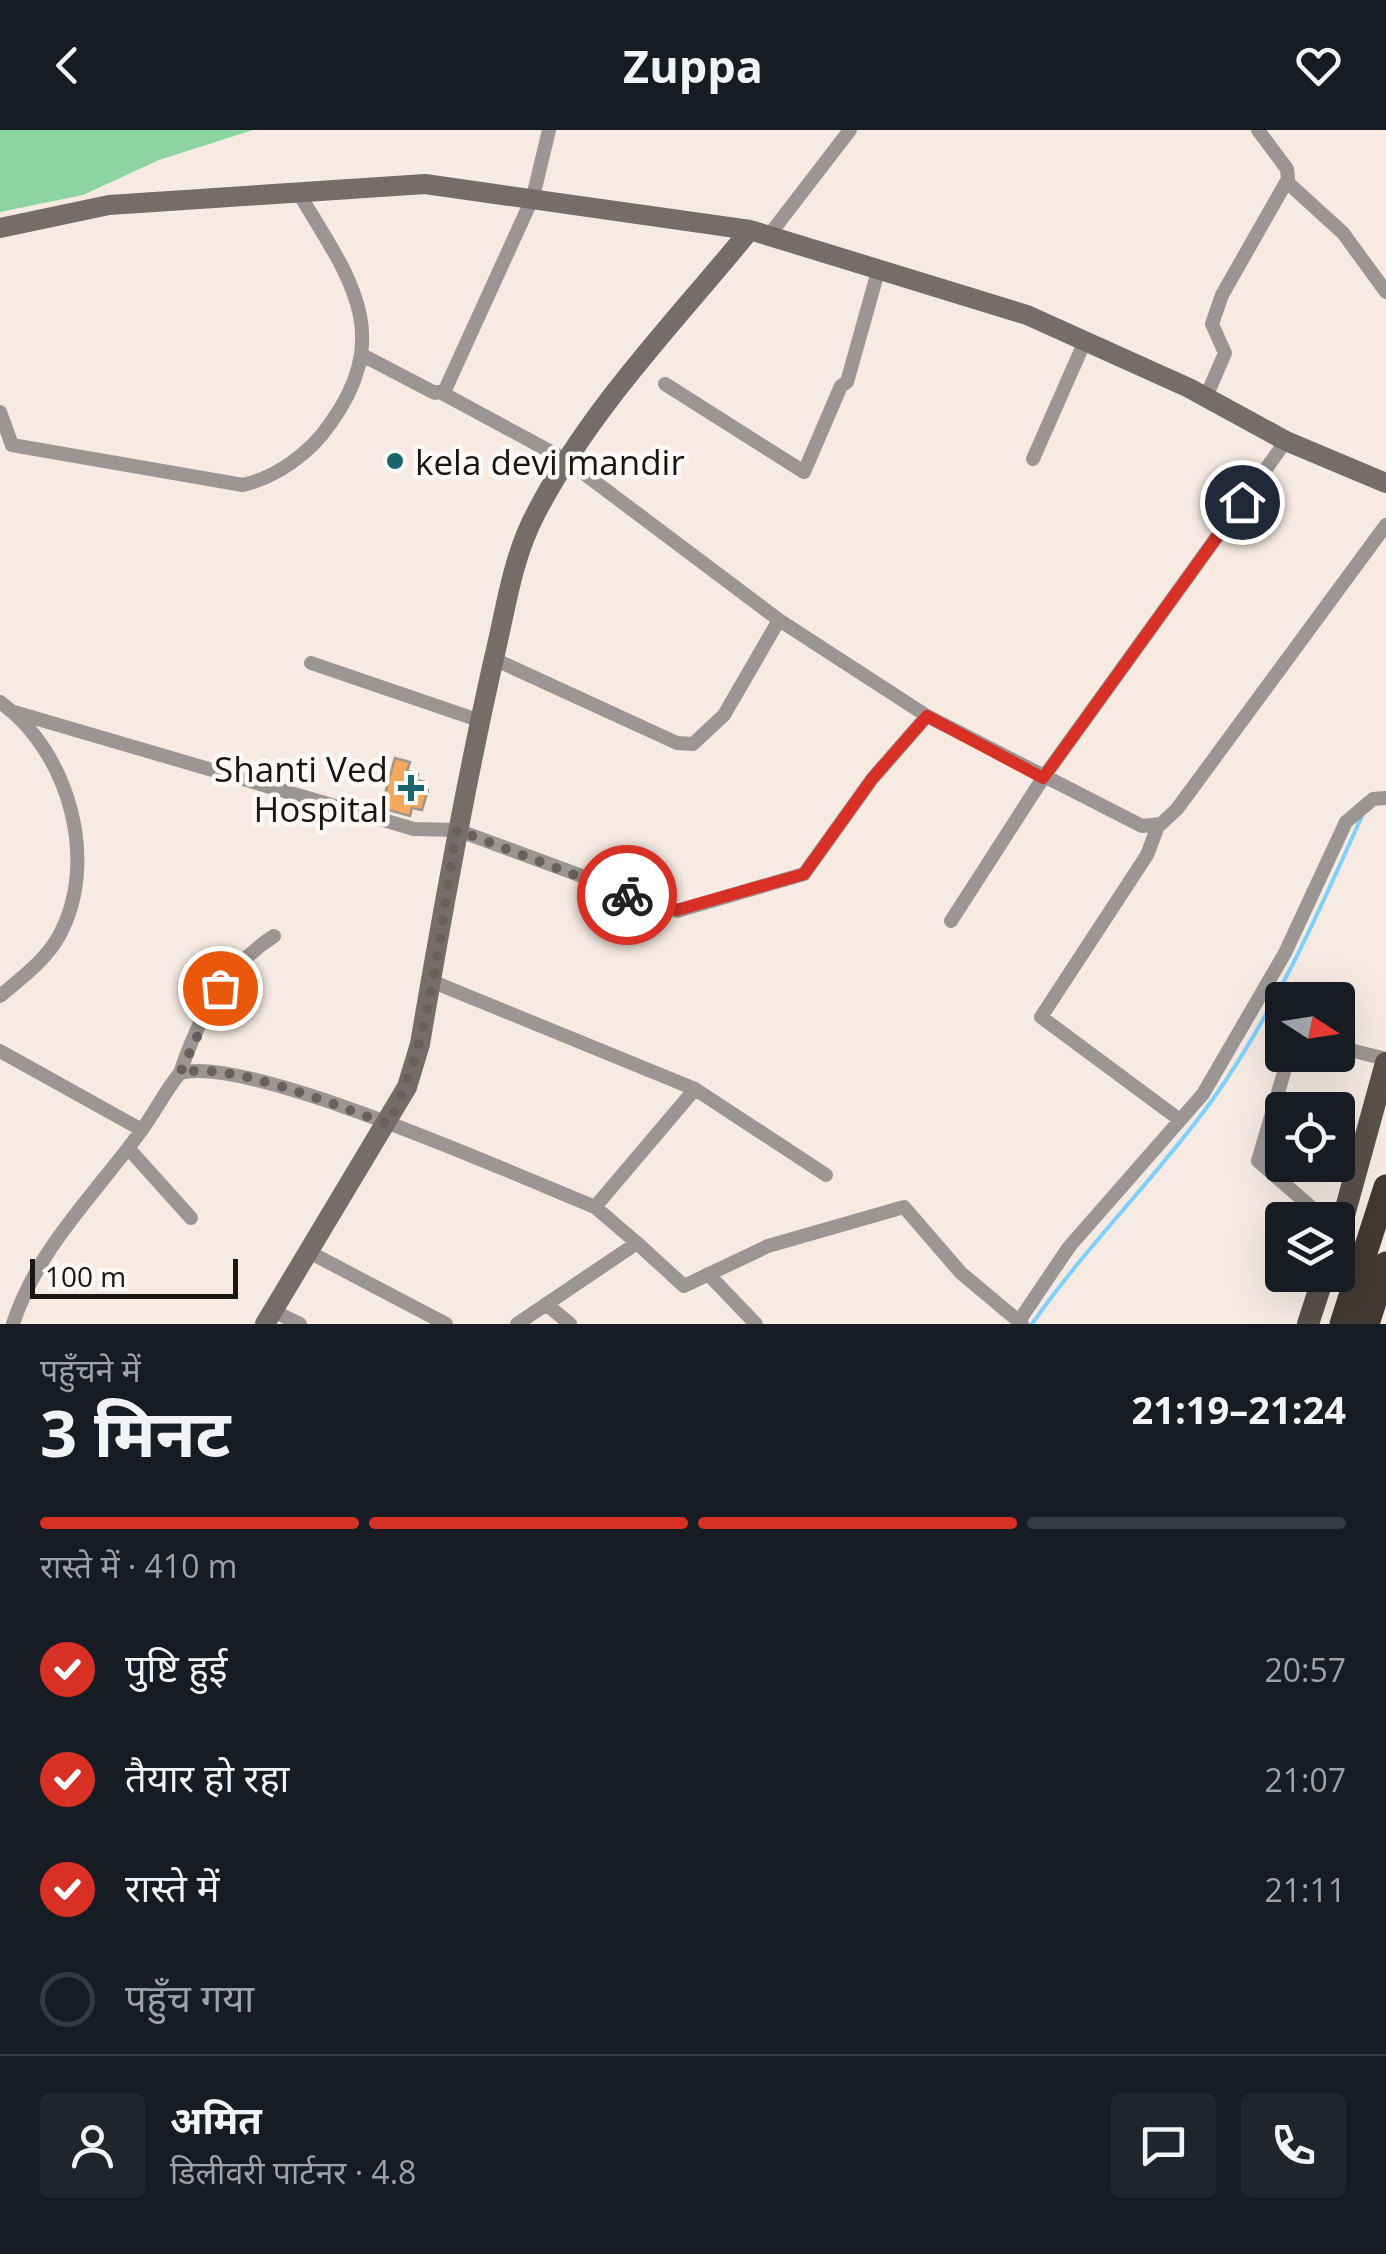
<!DOCTYPE html>
<html lang="hi">
<head>
<meta charset="utf-8">
<style>
	body { margin:0; font-family:"Open Sans","Noto Sans Devanagari",sans-serif; background:#20242c; color:#f1f3f6; height:100vh; display:flex; flex-direction:column; font-size:38px; white-space:nowrap }
	* { box-sizing:border-box; margin:0 }
	p { font-size:32px; color:#9ea1a6 }
	.icon { flex:none; width:55px; height:55px; fill:none; stroke:currentColor; stroke-width:2; stroke-linecap:round; stroke-linejoin:round }
	.map { position:relative; height:1194px; overflow:hidden }
	.sheet { display:flex; flex-direction:column; background:#171b24; flex:1 }
	.sheet>* { flex:none }
	.needle { width:65px; rotate:102deg }
	.fabs { position:absolute; left:1265px; top:852px; display:grid; gap:20px }
	.fabs a { display:grid; place-items:center; width:90px; height:90px; border-radius:10px; background:#171b24; box-shadow:0 10px 40px #0002; font-size:50px }
	.scale { position:absolute; left:30px; bottom:25px; width:208px; box-sizing:border-box; padding-left:10px; border:5px solid #1a1614; border-top:0; font-size:28px; line-height:35px; white-space:nowrap; color:#1a1614; -webkit-text-stroke:8px #fdf9f6; paint-order:stroke }
	.pin { position:absolute; display:grid; place-items:center; width:85px; height:85px; color:#fff; margin:-42px; border:5px solid #fff; border-radius:50%; box-shadow:0 2px 10px #0007 }
	.courier { position:absolute; display:grid; place-items:center; width:100px; height:100px; margin:-50px; border:8px solid #d93025; border-radius:50%; background:#fff; color:#222; box-shadow:0 2px 12px #0007 }
	.summary em { font-style:normal; font-weight:700 }
	.summary div { display:flex; flex-direction:column-reverse }
	.summary { display:flex; align-items:center; justify-content:space-between; height:170px; padding:0 40px }
	h1 { font-size:65px; font-weight:700; line-height:75px }
	.bar { display:grid; grid-template-columns:repeat(4,1fr); gap:15px 10px; align-content:center; height:120px; padding:0 40px }
	.bar i { height:12px; border-radius:8px; background:#363941 }
	.bar .active { background:#d93025 }
	.bar p { grid-column:span 4 }
	.line { display:flex; align-items:center; gap:25px; padding:0 40px; border-top:2px solid #363941 }
	.line div { flex:1 }
	.round { display:grid; place-items:center; flex:none; width:105px; height:105px; border-radius:10px; background:#20242c }
	ol { padding:0 40px; list-style:none }
	li { display:flex; align-items:center; gap:30px; height:110px }
	li p { margin-inline-start:auto }
	li .icon { padding:10px; border-radius:50%; background:#d93025; color:#fff; stroke-width:4 }
	li:last-child { color:#9ea1a6 }
	li i { width:55px; height:55px; border:5px solid #363941; border-radius:50% }
	header { display:flex; justify-content:space-between; align-items:center; height:130px; padding:0 40px; background:#171b24; font-size:45px; font-weight:700 }
	.map>svg:first-child { display:block }
	.green { fill:#8cd5a1 }
	.lines { fill:none; stroke-linecap:round; stroke-linejoin:round }
	.stream { stroke:#7ed1fd; stroke-width:4 }
	.building { fill:#f4a95d; stroke:#9f968e; stroke-width:2.5 }
	.street { stroke:#9b9693; stroke-width:14 }
	.secondary { stroke:#746d69; stroke-width:20 }
	.primary { stroke:#59504c; stroke-width:22 }
	.highway { stroke:#423833; stroke-width:25 }
	.done { stroke:#67605c; stroke-width:10; stroke-dasharray:0 18 }
	.route { stroke:#d93025; stroke-width:12 }
	.poi-dot { fill:#18666c; stroke:#fdf9f6; stroke-width:4 }
	.labels { text-anchor:middle; dominant-baseline:central; stroke-width:9; stroke-linejoin:round; paint-order:stroke }
	.poi-label { font-size:35px; fill:#1a1614; stroke:#fdf9f6; text-anchor:start }
</style>
</head>
<body>
<header><svg class="icon" aria-label="back" viewBox="0 0 24 24"><path d="M15 5l-7 7 7 7"/></svg>Zuppa<svg class="icon" aria-label="heart" viewBox="0 0 24 24"><path d="M12 20l-8-8c-3-5 5-10 8-4 3-6 11-1 8 4z"/></svg></header>
<div class="map">
<svg width="1386" height="1194" viewBox="0 0 1386 1194">
	<rect width="100%" height="100%" fill="#f6eae3"/>
	<path class="green" d="M0,0H253L159,30L83,65L0,82Z"/>
	<g class="lines">
		<path class="stream" d="M1032,1194C1087,1115 1157,1047 1213,969C1274,883 1319,782 1362,686"/>
	</g>
	<path class="building" d="M395,628L410,632L407,641L418,644L416,650L425,652L423,659L428,660L422,680L412,678L410,686L381,678Z"/>
	<g class="lines">
		<path class="street" d="M1287,52L1343,103L1386,162
			M770,104L850,0
			M364,226L435,263L445,260L533,67L549,0
			M665,254L804,342L841,256L847,252L879,138
			M442,263L566,330L779,490L927,586L1142,696L1161,694L1177,679L1386,395
			M1206,267L1225,223L1212,194L1222,165L1288,49L1287,39L1258,0
			M0,282L12,315L243,355C277,347 310,323 330,294C396,202 348,146 298,62
			M1033,329L1085,211
			M494,529L677,613L693,614L724,585L779,490
			M311,533L478,590
			M0,572C69,621 100,732 59,806C45,831 21,848 0,866
			M14,582L414,699L457,700L677,781L804,744L872,649L927,586
			M1158,696L1147,725L1041,887L1180,990
			M951,791L1043,648L1286,311
			M1338,917L1386,929
			M0,921L142,1000
			M1289,925L1258,1031L1326,1090
			M180,943C199,887 224,838 274,806
			M695,959L826,1045
			M128,1018L191,1088
			M637,1113L684,1156L768,1116L904,1077L961,1143L1022,1194
			M309,1122L446,1194
			M708,1144L756,1194
			M546,1174L570,1194
			M273,1181L300,1194
			M13,1194C37,1119 96,1063 141,1001C155,982 165,961 180,943C248,924 518,1046 595,1077L695,959L431,851
			M517,1194L637,1113L595,1077
			M1017,1194L1069,1117L1203,964L1285,823L1346,692L1373,669L1386,668"/>
		<path class="secondary" d="M0,98L109,75L425,54L750,100L1027,185L1189,258L1286,311L1386,353
			M265,1194L407,957L420,914C442,784 465,656 494,528C506,479 512,428 536,383C591,277 676,191 750,100"/>
		<path class="primary" d="M1338,1107L1386,933
			M1308,1194L1324,1145"/>
		<path class="highway" d="M1342,1194L1386,1057
			M1367,1194L1386,1134"/>
	</g>
	<g class="lines">
		<path class="done" d="M220,858L180,943C228,930 339,977 388,994C434,905 439,798 457,700L627,765"/>
		<path class="route" d="M627,765L677,780L804,744L872,649L927,586L1043,648L1242,372"/>
	</g>
	<g class="poi-dot">
		<circle cx="395" cy="331" r="10"/>
		<path d="M406 643h10v10h10v10h-10v10h-10v-10h-10v-10h10z"/>
	</g>
	<g class="labels">
		<g class="poi-label">
			<text x="415" y="331">kela devi mandir</text>
			<text x="388" y="638" text-anchor="end">Shanti Ved<tspan x="388" dy="40">Hospital</tspan></text>
		</g>
	</g>
</svg>
<div class="fabs">
<a><svg class="needle" viewBox="-14 -14 28 28"><path d="M0-13l5 13h-10z" fill="#e53935"/><path d="M0 13l5-13h-10z" fill="#9ea1a6"/></svg></a>
<a><svg class="icon" aria-label="locate" viewBox="0 0 24 24"><circle cx="12" cy="12" r="6"/><path d="M12 2v4M12 18v4M2 12h4M18 12h4"/></svg></a>
<a><svg class="icon" aria-label="layers" viewBox="0 0 24 24"><path d="M12 4l9 5-9 5-9-5zM3 14l9 5 9-5"/></svg></a>
</div>
<div class="scale">100 m</div>
<div class="pin" style="left:220px;top:858px;background:#ea580c"><svg class="icon" aria-label="bag" viewBox="0 0 24 24"><path d="M5 8h14l-1 12H6zM9 8a3 3 0 0 1 6 0"/></svg></div>
<div class="pin" style="left:1242px;top:372px;background:#1f2937"><svg class="icon" aria-label="home" viewBox="0 0 24 24"><path d="M3 11l9-7 9 7M6 9v11h12V9"/></svg></div>
<div class="courier" style="left:627px;top:765px"><svg class="icon" aria-label="bike" viewBox="0 0 24 24"><circle cx="6" cy="16" r="4"/><circle cx="18" cy="16" r="4"/><path d="M6 16l4-8h5l3 8M10 8l3 8H6M13 5h3"/></svg></div>
</div>
<section class="sheet">
<div class="summary"><div><h1>3 मिनट</h1><p>पहुँचने में</p></div><em>21:19–21:24</em></div>
<div class="bar"><i class="active"></i><i class="active"></i><i class="active"></i><i></i><p>रास्ते में · 410 m</p></div>
<ol>
<li><svg class="icon" aria-label="check" viewBox="0 0 24 24"><path d="M5 12l5 5 9-10"/></svg>पुष्टि हुई<p>20:57</p></li>
<li><svg class="icon" aria-label="check" viewBox="0 0 24 24"><path d="M5 12l5 5 9-10"/></svg>तैयार हो रहा<p>21:07</p></li>
<li><svg class="icon" aria-label="check" viewBox="0 0 24 24"><path d="M5 12l5 5 9-10"/></svg>रास्ते में<p>21:11</p></li>
<li><i></i>पहुँच गया</li>
</ol>
<div class="line" style="height:180px"><a class="round"><svg class="icon" aria-label="person" viewBox="0 0 24 24"><circle cx="12" cy="8" r="4"/><path d="M4 21q1-7 8-7t8 7"/></svg></a><div><b>अमित</b><p>डिलीवरी पार्टनर · 4.8</p></div><a class="round"><svg class="icon" aria-label="chat" viewBox="0 0 24 24"><path d="M4 5h16v11H9l-5 4z"/></svg></a><a class="round"><svg class="icon" aria-label="phone" viewBox="0 0 24 24"><path d="M5 4h4l2 5-3 2q2 4 5 5l2-3 5 2v4C11 20 4 13 5 4z"/></svg></a></div>
</section>
</body>
</html>
